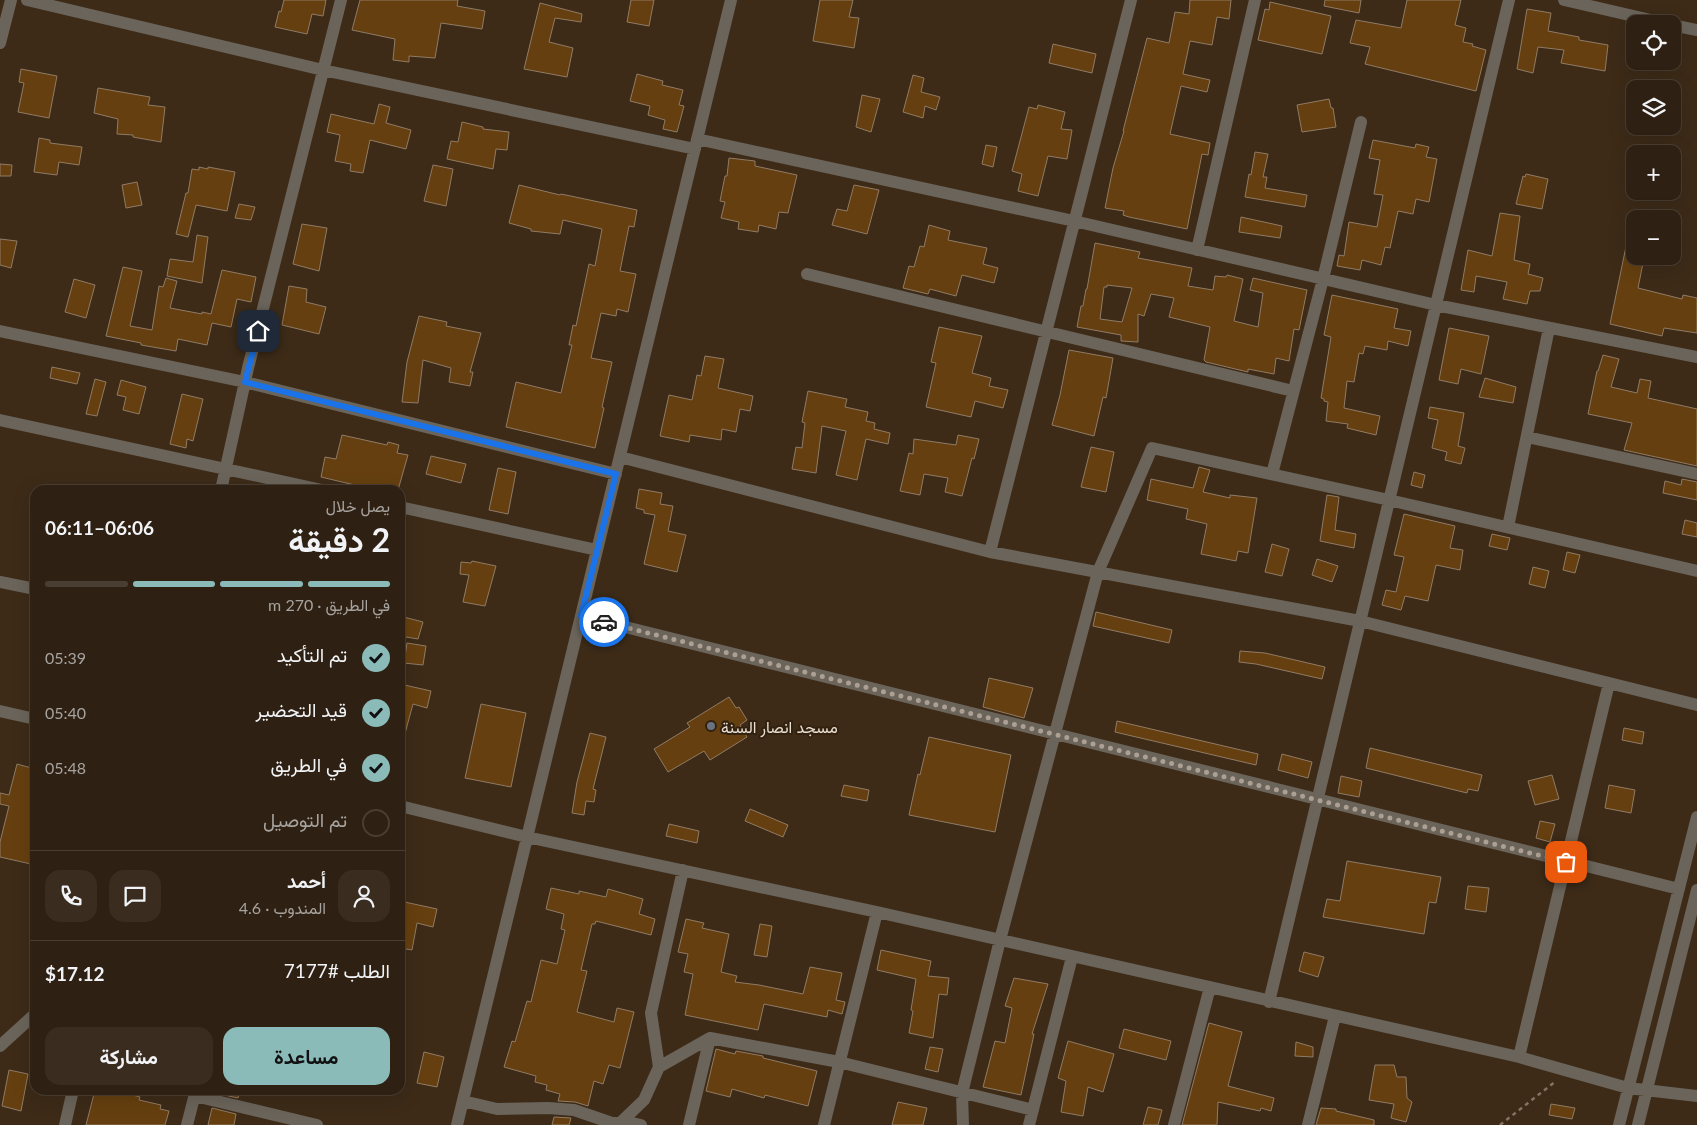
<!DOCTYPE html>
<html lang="ar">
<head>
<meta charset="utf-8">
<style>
	body { margin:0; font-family:Lato,Vazirmatn,sans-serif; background:#3a2d20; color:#f1f3f6; direction:rtl; height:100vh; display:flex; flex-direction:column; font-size:19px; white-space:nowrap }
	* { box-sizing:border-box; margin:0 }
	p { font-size:16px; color:#a7a39f }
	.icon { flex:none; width:28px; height:28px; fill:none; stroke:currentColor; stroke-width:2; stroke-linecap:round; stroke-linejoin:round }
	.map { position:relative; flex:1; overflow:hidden; direction:ltr }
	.side { position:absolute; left:30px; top:485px; width:375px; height:610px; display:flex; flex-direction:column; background:#2e2012; border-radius:15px; box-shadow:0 5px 20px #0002,0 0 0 1px #493e32; direction:rtl }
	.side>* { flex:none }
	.controls { position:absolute; left:1626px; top:15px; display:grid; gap:10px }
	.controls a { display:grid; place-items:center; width:55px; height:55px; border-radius:10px; background:#2e2012; box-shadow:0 5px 20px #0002,0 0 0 1px #493e32; font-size:25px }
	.pin { position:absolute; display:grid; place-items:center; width:42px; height:42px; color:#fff; margin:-21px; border-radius:10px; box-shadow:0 2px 8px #0006 }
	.courier { position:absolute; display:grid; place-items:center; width:50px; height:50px; margin:-25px; border:4px solid #1a73e8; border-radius:50%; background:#fff; color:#222; box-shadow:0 1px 6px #0007 }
	.head em { font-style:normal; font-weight:700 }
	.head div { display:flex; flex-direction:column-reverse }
	.head { display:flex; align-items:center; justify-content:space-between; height:85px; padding:0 15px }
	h1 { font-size:32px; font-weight:700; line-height:38px }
	.bar { display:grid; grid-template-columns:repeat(4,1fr); gap:8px 5px; align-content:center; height:60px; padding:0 15px }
	.bar i { height:6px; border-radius:4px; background:#493e32 }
	.bar .selected { background:#8bbbb9 }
	.bar p { grid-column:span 4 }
	.line { display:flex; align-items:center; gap:12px; padding:0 15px; border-top:1px solid #493e32 }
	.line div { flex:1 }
	.round { display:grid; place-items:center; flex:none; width:52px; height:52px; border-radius:15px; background:#3a2d20 }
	ol { padding:0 15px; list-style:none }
	li { display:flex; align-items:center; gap:15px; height:55px }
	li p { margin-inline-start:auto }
	li .icon { padding:5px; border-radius:50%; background:#8bbbb9; color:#111; stroke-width:4 }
	li:last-child { color:#a7a39f }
	li i { width:28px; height:28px; border:2px solid #493e32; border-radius:50% }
	.action { display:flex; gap:10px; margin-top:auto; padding:10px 15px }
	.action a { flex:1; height:58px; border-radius:15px; background:#8bbbb9; color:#111; font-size:20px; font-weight:700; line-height:58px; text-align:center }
	.action a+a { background:#3a2d20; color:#f1f3f6 }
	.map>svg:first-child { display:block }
	.building { fill:#653f0f; stroke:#907b65; fill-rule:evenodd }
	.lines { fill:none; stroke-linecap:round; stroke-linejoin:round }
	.path { stroke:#837363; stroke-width:2.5; stroke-dasharray:4 4; stroke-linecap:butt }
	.minor { stroke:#6a645a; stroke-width:12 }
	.done { stroke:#ada092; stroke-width:5; stroke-dasharray:0 9 }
	.route { stroke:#1a73e8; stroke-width:6 }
	.worship-dot { fill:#6b7280; stroke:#32210e; stroke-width:2 }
	.labels { text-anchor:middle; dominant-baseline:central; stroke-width:4; stroke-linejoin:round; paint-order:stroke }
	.poi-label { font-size:16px; fill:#eadfd3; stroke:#32210e; text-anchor:start }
</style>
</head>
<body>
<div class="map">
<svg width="1697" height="1125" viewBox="0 0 1697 1125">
	<rect width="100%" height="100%" fill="#3d2b18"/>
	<path class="building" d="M284,0H326L323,16L312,14L307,34L275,27L279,11L281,12Z
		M360,0H458L457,6L485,11L482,29L441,23L435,58L409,56V62L393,60L395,39L352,30Z
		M631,0H654L649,26L627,22Z
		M820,0H853L849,17L859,18L854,48L813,41Z
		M1190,0H1231L1229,19L1217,17L1212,45L1190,41L1183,74L1210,80L1207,92L1181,86L1170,134L1210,143L1208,155L1202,154L1187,229L1129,217L1123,215L1124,211L1105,208L1113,168L1124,131H1123L1147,38L1169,43L1175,12L1189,14Z
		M1325,0H1361L1359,13L1324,6Z
		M1407,0H1461L1455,25L1466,28L1463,42L1473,44L1472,46L1486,50L1476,91L1365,64L1370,47L1350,43L1356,20L1401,28Z
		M1270,2L1331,16L1322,54L1258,40L1265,9L1269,10Z
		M540,3L582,14L581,22L555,18L549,42L573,48L567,77L524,69Z
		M1527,9L1551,13L1548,31L1579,37V40L1608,45L1605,71L1561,63L1564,50L1538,47L1533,73L1517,69Z
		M1053,44L1096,54L1092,73L1049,63Z
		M21,69L57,76L49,118L18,112L24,83L19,82Z
		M637,74L663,81L662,85L683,90L679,105L684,106L677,132L663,129L665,120L648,115L650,106L630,101Z
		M913,75L924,78L921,92L940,97L936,110L925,106L923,118L903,112Z
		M98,88L150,97L148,105L165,107L161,142L133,137V135L117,134L118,119L94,113Z
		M862,95L880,99L871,132L856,127Z
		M1329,99L1331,108H1333L1336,127L1302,132L1297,105Z
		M379,104L390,107L386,123L411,130L406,149L370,140L363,173L350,171L351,164L335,161L340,135L327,132L331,114L374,124Z
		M1038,105L1065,112L1061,129L1072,130L1067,159L1048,156L1038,196L1018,191L1022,174L1012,171L1029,107L1037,109Z
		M462,122L483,127V129L509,132L507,150L496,149L493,169L447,159L451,141L458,142Z
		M39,138L50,140V143L82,147L79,165L59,162L57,175L34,172Z
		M1373,140L1415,148L1416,144L1429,147L1426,157L1437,159L1429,202L1416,199L1413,214L1398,211L1390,248L1385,247L1381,265L1362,260L1360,270L1337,266L1339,255L1344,256L1349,222L1377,227L1383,195L1374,194L1380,160L1369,158Z
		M986,145L997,147L993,167L982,164Z
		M1255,152L1268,154L1263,177H1267L1265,188L1307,195L1305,207L1245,197L1249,174L1251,175Z
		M729,158L755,161V166L797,175L788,213L779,212L776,229L759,225L758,232L738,229L739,222L721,218L725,202L720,201L725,176H727Z
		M0,164L12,165L11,176H0Z
		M433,165L453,169L446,206L424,201Z
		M199,167L208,169V167L235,172L227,211L196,205L188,237L176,234L186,193H188L192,169L199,170Z
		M1526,174L1548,179L1542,209L1516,204L1523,176L1525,177Z
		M137,182L142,205L126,208L122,185Z
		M519,185L560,195L561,194L637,210L634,227L629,226L620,271L636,274L628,312L617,309L616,316L601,313L591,358L612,362L602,407L604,408L595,448L506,427L516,382L561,393L572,345H569L573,325L576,326L589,264L595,266L602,229L563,220L560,234L531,231V229L509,223Z
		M854,185L879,190L867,234L832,225L837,209L847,211Z
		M239,204L255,207L251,220L235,218Z
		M1500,213L1520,216L1514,260L1530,264L1528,274L1543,278L1540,291H1530L1527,304L1503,299L1507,282L1476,276L1474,292L1461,290L1468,250L1492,256Z
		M1241,217L1282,226L1280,238L1239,232Z
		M302,224L327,228L319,271L293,264Z
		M929,225L950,231L948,240L987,248L983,264L998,268L994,283L962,275L956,296L930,289L928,294L903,288L909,266L914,267L920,246L924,247Z
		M1629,232H1635V261L1643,263L1638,288L1682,299L1683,295L1697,298V333L1664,328L1662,336L1610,324Z
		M197,235L208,237L202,283L167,276L170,259L193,262Z
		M0,239L17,241L11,268L0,265Z
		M1095,243L1140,252L1138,258L1192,268L1188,286L1213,290L1215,276L1226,277L1227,275L1243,279L1234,321L1258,327L1263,293L1250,290L1253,278L1307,290L1299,330L1294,329L1289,361L1276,358L1274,374L1248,369V372L1206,362L1204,360L1210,327L1169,317L1174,298L1151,294L1144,316L1138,314V342L1121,341V335L1077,327L1081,306H1083L1086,289H1087ZM1107,285L1132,288L1122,322L1100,319L1104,287H1107Z
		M123,267L142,271L130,326L152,330L159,286L163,287L166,278L177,281L170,308L202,314V312L211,314L222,270L256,277L251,302L237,299L231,327L212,323L207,345L178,339L176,351L141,345V343L106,336Z
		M74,279L95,285L86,318L65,312Z
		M289,286L307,289L306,302L326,307L319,334L282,325Z
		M1332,295L1398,309L1394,328L1411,331L1408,346L1388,341L1387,350L1365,346L1363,354L1359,353L1354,382L1347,381L1344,408L1380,416L1376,435L1347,428L1348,424L1326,421L1328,402L1324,401V399L1321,398L1331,337L1324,335Z
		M419,316L447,322L446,326L481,333L470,372H473L470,386L449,382L451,368L423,360L418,403L402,402L407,362Z
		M939,327L982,336L972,373L991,378L989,386L1008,390L1003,408L975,401L971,417L926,407L936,363L931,362Z
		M1449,328L1489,336L1481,374L1461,369L1458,384L1439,380Z
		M1069,350L1113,358L1106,398L1103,397L1094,436L1052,425L1060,395Z
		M1603,355L1619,359L1611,387L1637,393L1640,379L1651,381L1648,398L1697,409V466L1624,450L1632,423L1588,414L1597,371H1598Z
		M705,356L724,359L718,388L753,396L750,411L740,409L736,432L722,429L721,440L690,435L689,442L660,436L669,395L692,400L697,375L701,376Z
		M52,367L80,373L77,384L50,378Z
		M1485,378L1516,387L1513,403L1479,397Z
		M95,379L106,382L97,416L86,414Z
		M121,380L146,387L139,414L123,410L126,397L117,395Z
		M808,391L847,399L845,407L868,412L866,421L875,423L874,429L890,433L888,444L866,439L857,480L836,475L846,431L822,426L816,473L792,469L796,447L802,448L805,423L802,422Z
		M182,394L203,399L193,441L187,439L186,448L170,444Z
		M1430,407L1464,413L1458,446L1465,448L1461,464L1445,460L1447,452L1432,448L1438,420L1428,418Z
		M342,435L387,445L388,442L399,445L397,453L408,455L398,490H376L321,477L325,457L336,459Z
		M958,435L979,439L974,459L972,458L962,496L945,492L948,478L924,474L920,495L900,491L909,453L913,454L914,439L956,445Z
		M1091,447L1114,452L1106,492L1081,487Z
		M431,456L466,464L461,483L426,474Z
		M1199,467L1210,470L1203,492L1230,498V495L1257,498L1248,553L1238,551L1236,561L1201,554L1207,524L1186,519L1188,509L1147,500L1151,479L1193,488Z
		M498,468L516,472L508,514L489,510Z
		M1414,472L1425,475L1422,488L1411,485Z
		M1682,479L1697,482V500L1663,493L1665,481L1681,485Z
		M639,489L662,493L660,504L673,506L668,531L686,535L677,572L644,564L655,515L644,513V510L636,508Z
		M1327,495L1339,497L1335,530L1356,534L1354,548L1320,541Z
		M1404,514L1455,526L1450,548L1463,550L1460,570L1436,565L1428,601L1405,596L1401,610L1382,605L1386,590L1396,592L1404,557L1394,555Z
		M1685,520L1697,523V537L1682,534Z
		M1492,534L1510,538L1507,550L1489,546Z
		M1272,544L1289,549L1282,576L1265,572Z
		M1567,552L1580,555L1575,573L1563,570Z
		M1317,559L1338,566L1332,582L1312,575Z
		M472,561L496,566L485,606L463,602L469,575L460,574L461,562L471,563Z
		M1533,567L1549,571L1545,588L1529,584Z
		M1096,612L1172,630L1169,643L1093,626Z
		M400,616L423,622L418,639L400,636Z
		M407,643L426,646L423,665L404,663Z
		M1240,651L1265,653L1325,667L1322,679L1256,664L1239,662Z
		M989,678L1033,688L1024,718L983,707Z
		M400,684L431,691L427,708L413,704L404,737H400Z
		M729,697L736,708L739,707L747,720L740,725L747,737L710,760L704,751L668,772L654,749L690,727L687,723Z
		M481,704L526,713L511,787L465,778Z
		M1117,721L1258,754L1256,765L1115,732Z
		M1624,728L1644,732L1642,744L1622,740Z
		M590,733L606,737L593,789L596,790L594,802L586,801L584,815L572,813L577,782Z
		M929,737L1011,755L995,832L909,815L918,774L920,775Z
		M1370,748L1482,775L1478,791L1468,789L1467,793L1366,768Z
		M1282,754L1312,762L1308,778L1278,770Z
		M17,764L35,769V847L31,864L0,857V842L9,806L0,804V793L9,795Z
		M1552,775L1559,799L1535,805L1528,781Z
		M1341,776L1362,781L1359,797L1338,793Z
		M844,785L869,790L867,801L841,796Z
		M1609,785L1635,790L1631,813L1605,808Z
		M750,809L788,825L783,837L745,821Z
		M1540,821L1555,824L1550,842L1536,838Z
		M669,824L699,831L697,843L666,836Z
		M1347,861L1441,877L1436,903L1429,902L1424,934L1323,917L1327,899L1340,901Z
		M1468,886L1489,888L1486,912L1465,909Z
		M551,888L579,894V891L606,897L608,889L643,899L639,914L655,919L651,935L596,921L595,924H592L581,970L587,971L577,1012L614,1022L617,1008L634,1012L620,1068L609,1065L603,1084L594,1081L588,1106L575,1102L558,1101L560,1094L546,1090L547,1085L535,1082L536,1076L504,1067L512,1041L515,1042L527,1001L531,1002L541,960L557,964L565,930L561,929L564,914L546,909Z
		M400,901L437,909L433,927L417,923L412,950L400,948Z
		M686,919L704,923L702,928L729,934L721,972L737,976L735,982L759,985L803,994L810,967L842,973L836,1000L845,1002L842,1014L828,1010L827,1017L764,1004L758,1030L685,1015L693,974L684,972L688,954L678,952Z
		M760,924L772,926L767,957L754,955Z
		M881,950L931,961L928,976L949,978L947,995L939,994L933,1038L909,1033L913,1011L911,1010L916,979L877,970Z
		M1304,952L1324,957L1318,977L1299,971Z
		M1014,978L1048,984L1032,1034H1034L1021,1095L983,1087L995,1041L1005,1043L1012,1008L1005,1006Z
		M1209,1023L1242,1032L1228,1086L1274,1098L1271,1111L1261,1108L1260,1111L1218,1102L1217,1125H1182Z
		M1124,1029L1171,1041L1166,1060L1119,1048Z
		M1068,1041L1114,1054L1103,1092L1088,1087L1083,1116L1061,1112L1066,1081L1058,1078Z
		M1296,1042L1313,1047V1057L1295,1056Z
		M930,1047L943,1049L938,1072L925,1069Z
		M716,1049L735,1054L736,1051L763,1056V1058L817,1071L808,1106L765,1095L764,1098L732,1089L730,1097L706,1091Z
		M424,1052L444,1057L437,1087L417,1083Z
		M1375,1065H1394L1397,1077H1406L1407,1098L1412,1102L1406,1122L1391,1118L1394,1104L1369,1100Z
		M9,1070L28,1074L21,1111L2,1106Z
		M95,1090H110L129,1094L140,1097L139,1100L161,1105L160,1109L169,1111L165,1125H86Z
		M216,1090H240L238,1098L215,1093Z
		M898,1102L927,1108L923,1125H892Z
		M1551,1104L1575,1108L1572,1119L1549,1115Z
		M1148,1107L1162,1110L1158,1125H1143Z
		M212,1108L236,1114L234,1125H208Z
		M1321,1108L1336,1109V1111L1374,1120V1125H1316Z
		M554,1117L571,1118L569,1125H552Z"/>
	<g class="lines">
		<path class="path" d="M1500,1125L1556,1081"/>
		<path class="minor" d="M27,0L323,70L695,149
			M1564,0L1668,24
			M1672,25L1697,30
			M0,43L11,0
			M697,139L1074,221L1436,305L1697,357
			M1197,250L1255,0
			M807,274L1293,391
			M0,331L245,382L616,474
			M0,420L322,490
			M1527,437L1697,474
			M620,457L990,552L1360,621L1697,705
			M1272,474L1323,279L1361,122
			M221,490L248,368L341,0
			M400,507L597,550
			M1508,527L1549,328
			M990,552L1131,0
			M0,582L35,589
			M581,616L1679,889
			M0,711L35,719
			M400,806L527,837L877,912L1519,1057L1628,1088L1697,1096
			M1269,1002L1509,0
			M0,1046L35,1014
			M1519,1057L1609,683
			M659,1067L651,1013L683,870
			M195,1096L317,1125
			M463,1101L497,1109L548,1108L574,1110L612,1123H620L644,1100L659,1067L710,1038L839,1062L1033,1110
			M623,1121L641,1125
			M65,1125L73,1090
			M187,1125L196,1090
			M457,1125L731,0
			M689,1125L710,1038
			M824,1125L877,912
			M963,1125L962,1093L1000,940L1098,572L1152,448L1389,500L1697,571
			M1029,1125L1072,957
			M1174,1125L1210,987
			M1308,1125L1335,1016
			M1619,1125L1697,817
			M1638,1125L1697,890"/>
	</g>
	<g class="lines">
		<path class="done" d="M604,622L1566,862"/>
		<path class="route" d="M258,331L245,382L616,474L581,616L604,622"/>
	</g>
	<circle class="worship-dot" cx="711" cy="726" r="5"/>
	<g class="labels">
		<g class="poi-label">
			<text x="721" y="726">مسجد انصار السنة</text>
		</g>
	</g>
</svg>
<div class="controls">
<a><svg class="icon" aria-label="locate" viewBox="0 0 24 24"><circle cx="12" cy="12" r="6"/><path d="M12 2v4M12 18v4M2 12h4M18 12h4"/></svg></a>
<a><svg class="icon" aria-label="layers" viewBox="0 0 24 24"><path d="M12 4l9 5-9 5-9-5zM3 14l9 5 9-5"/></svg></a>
<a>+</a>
<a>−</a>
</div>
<div class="pin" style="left:1566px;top:862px;background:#ea580c"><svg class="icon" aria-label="bag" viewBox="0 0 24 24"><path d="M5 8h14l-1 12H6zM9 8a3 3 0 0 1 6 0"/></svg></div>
<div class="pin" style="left:258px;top:331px;background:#1f2937"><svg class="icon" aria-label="home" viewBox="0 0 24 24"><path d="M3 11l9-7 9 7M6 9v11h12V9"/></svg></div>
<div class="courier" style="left:604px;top:622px"><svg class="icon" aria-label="car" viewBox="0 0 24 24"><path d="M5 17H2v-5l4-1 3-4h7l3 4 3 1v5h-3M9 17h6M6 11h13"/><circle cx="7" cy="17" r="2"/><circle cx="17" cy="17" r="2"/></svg></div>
<section class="side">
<div class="head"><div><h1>2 دقيقة</h1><p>يصل خلال</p></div><em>06:06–06:11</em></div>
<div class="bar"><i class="selected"></i><i class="selected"></i><i class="selected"></i><i></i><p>في الطريق · 270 m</p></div>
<ol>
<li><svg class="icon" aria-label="check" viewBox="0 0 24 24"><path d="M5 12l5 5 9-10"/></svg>تم التأكيد<p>05:39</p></li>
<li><svg class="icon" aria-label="check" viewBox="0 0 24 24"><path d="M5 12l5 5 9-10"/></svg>قيد التحضير<p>05:40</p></li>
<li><svg class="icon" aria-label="check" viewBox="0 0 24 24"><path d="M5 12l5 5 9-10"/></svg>في الطريق<p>05:48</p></li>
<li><i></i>تم التوصيل</li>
</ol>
<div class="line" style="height:90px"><a class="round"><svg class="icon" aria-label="person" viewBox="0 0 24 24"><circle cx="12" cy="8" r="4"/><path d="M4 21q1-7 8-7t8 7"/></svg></a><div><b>أحمد</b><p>المندوب · 4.6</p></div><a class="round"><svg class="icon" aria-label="chat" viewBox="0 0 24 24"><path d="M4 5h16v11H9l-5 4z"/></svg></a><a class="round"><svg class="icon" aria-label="phone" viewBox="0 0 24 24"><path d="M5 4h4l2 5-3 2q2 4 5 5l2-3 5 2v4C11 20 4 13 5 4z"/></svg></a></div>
<div class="line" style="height:65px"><div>الطلب #7177</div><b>$17.12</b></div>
<div class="action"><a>مساعدة</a><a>مشاركة</a></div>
</section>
</div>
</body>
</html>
